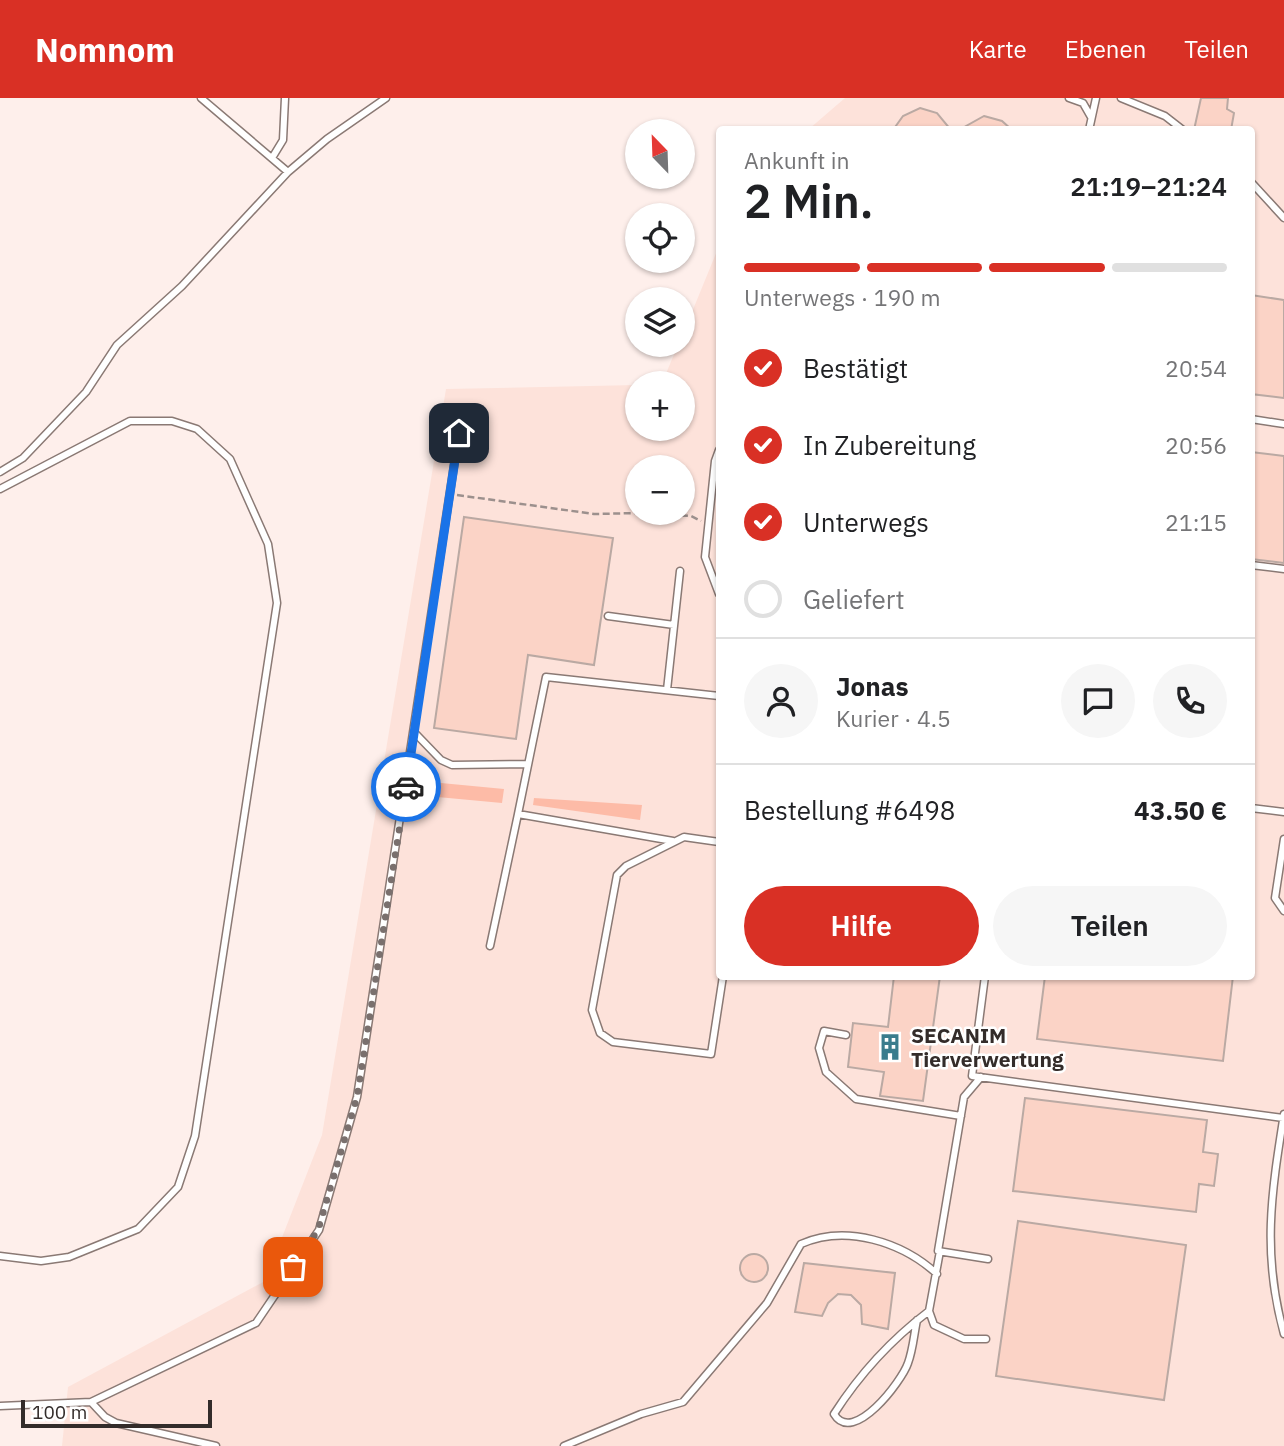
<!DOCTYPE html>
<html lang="de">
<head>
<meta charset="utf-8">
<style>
	body { margin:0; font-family:"IBM Plex Sans",sans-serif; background:#f6f6f6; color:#202124; height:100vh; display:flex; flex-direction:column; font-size:26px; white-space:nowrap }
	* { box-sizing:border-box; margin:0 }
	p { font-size:23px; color:#757577 }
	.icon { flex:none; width:38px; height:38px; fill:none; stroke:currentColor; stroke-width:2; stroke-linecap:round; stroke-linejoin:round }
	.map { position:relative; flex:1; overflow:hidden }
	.side { position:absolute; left:716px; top:28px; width:539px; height:854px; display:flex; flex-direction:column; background:#fff; border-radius:7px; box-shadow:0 2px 5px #0004 }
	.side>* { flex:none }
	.needle { width:46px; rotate:337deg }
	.fabs { position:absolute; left:625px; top:21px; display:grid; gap:14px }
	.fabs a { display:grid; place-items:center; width:70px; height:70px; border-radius:50%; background:#fff; box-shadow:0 2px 5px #0004; font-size:35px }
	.scale { position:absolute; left:21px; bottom:18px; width:191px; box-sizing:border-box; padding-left:7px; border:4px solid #332c2a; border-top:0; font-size:19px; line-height:24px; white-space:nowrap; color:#332c2a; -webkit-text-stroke:5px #fff; paint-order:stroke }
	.pin { position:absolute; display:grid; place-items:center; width:60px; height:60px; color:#fff; margin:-30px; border-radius:14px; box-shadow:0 4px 10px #0006 }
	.courier { position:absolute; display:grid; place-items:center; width:70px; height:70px; margin:-35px; border:5px solid #1a73e8; border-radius:50%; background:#fff; color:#222; box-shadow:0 2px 9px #0007 }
	.summary em { font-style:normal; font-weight:600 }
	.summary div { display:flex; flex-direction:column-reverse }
	.summary { display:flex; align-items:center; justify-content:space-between; height:119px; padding:0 28px }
	h1 { font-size:46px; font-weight:600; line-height:52px }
	.bar { display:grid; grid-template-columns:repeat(4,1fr); gap:10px 7px; align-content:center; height:84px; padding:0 28px }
	.bar i { height:9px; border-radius:5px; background:#e0e0e0 }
	.bar .on { background:#d93025 }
	.bar p { grid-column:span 4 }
	.line { display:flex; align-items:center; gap:18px; padding:0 28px; border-top:2px solid #e0e0e0 }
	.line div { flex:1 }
	.round { display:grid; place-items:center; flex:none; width:74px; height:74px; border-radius:37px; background:#f6f6f6 }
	ol { padding:0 28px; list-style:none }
	li { display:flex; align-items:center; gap:21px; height:77px }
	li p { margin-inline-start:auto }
	li .icon { padding:7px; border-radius:50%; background:#d93025; color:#fff; stroke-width:4 }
	li:last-child { color:#757577 }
	li i { width:38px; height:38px; border:4px solid #e0e0e0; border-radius:50% }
	.action { display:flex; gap:14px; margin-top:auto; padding:14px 28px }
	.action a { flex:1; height:80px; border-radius:42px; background:#d93025; color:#fff; font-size:28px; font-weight:600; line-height:80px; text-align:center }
	.action a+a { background:#f6f6f6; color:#202124 }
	header { display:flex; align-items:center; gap:42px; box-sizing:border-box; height:98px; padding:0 35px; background:#d93025; color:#fff }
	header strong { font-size:33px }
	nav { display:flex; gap:38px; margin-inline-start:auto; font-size:24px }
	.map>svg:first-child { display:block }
	.built { fill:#fde2da; fill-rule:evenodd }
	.green { fill:#fdbba7 }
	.building { fill:#fbd3c6; stroke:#baa9a3; stroke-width:2 }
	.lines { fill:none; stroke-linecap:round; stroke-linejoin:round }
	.lane-casing { stroke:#8a7974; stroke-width:9 }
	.path { stroke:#9c908d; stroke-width:2.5; stroke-dasharray:7 3.5; stroke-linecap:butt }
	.lane { stroke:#fff; stroke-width:6 }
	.done { stroke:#7a706e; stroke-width:7; stroke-dasharray:0 12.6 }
	.route { stroke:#1a73e8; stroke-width:9 }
	.labels { text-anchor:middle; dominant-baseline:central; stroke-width:5; stroke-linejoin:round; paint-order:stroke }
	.poi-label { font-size:21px; font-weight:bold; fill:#332c2a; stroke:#fff; text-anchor:start }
</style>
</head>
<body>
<header>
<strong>Nomnom</strong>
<nav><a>Karte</a><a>Ebenen</a><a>Teilen</a></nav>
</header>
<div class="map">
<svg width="1284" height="1348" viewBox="0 0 1284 1348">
	<rect width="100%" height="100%" fill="#feefeb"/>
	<path class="built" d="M845,0H1284V1348H62L68,1289L265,1183L322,1037L446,291L637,287V331H682V285H662L678,247H682L683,236L719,148V878H1251V32L809,31ZM637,369H682V415H637Z"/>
	<path class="green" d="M420,683L504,691L502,705L416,697Z
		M534,700L642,707L640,722L533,707Z"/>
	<path class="building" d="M1201,0H1228L1227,11L1234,15L1231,32H1194Z
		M920,10L937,15L951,32H893L903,18Z
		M984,18L1002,23L1012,32H959Z
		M1251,197L1284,202V300L1251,296Z
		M1251,354L1284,358V465L1251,461Z
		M464,419L613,440L594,567L528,557L516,641L434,630Z
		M894,878H940L923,1003L880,998L884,974L848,969L853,925L888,929Z
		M1045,878H1233L1223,963L1037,941Z
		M1025,1000L1207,1022L1203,1054L1218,1056L1214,1088L1199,1086L1196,1114L1013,1093Z
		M1018,1123L1186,1147L1164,1302L996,1278Z
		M740 1170a14 14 0 1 1 28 0a14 14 0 1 1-28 0Z
		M804,1165L895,1175L888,1231L862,1226L861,1207L851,1197L838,1196L828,1205L822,1218L795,1214Z"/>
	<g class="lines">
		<defs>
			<path id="lane" d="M201,0L288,74
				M1069,0L1083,5L1091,19
				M1121,0L1165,18L1183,32
				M1089,32L1096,0
				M272,60L283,42L285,0
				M1251,84L1284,120
				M1251,321L1284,326
				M719,352L715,363L705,459L719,496
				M0,374L23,360L86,294L117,247L182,188L288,74L327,41L386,0
				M0,391L130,323H172L197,331L230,361L268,446L277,505L195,1038L178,1089L138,1131L69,1159L41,1163L0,1158
				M1251,467L1284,471
				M608,518L674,527
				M667,592L680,473
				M414,634L441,662L452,667L528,666
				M1251,710L1284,714
				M518,716L546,579L719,598
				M1284,741L1275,800L1284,813
				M719,744L684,739L626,768L617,777L592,912L600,935L613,944L711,956L723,878
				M490,848L518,716L673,743
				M985,878L972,978L1283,1020
				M846,937L824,933L819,950L826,974L856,1001L961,1018
				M981,979L964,999L938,1153L988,1161
				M1284,1016C1271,1097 1262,1156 1284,1236
				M940,1153L929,1213L934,1227L964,1241H986
				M917,1222C914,1236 913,1252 908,1265C902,1283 853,1348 834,1316C859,1277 892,1241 929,1213
				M91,1304L105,1319L116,1325L216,1348
				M0,1308L91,1304L256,1225L319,1132L357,999L459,335
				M564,1348L641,1316L683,1304L767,1205L801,1146C846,1126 902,1144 937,1176"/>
		</defs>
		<use href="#lane" class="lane-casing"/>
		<path class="path" d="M457,397L594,416L637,415
			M639,415L691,418L701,423"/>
		<use href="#lane" class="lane"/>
	</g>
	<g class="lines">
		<path class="done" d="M293,1169L318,1132L357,999L406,689"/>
		<path class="route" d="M406,689L459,335"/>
	</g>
	<defs>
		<symbol id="building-bare" viewBox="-9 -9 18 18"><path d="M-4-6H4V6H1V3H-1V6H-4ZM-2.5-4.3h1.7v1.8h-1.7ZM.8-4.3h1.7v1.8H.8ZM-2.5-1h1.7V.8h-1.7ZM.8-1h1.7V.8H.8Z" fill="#3a7c8d" stroke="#fff" stroke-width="2.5" paint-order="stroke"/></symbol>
	</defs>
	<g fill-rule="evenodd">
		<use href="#building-bare" x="871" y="930" width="38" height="38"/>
	</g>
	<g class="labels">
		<g class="poi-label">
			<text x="911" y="937">SECANIM<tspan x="911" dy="24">Tierverwertung</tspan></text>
		</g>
	</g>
</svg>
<div class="fabs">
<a><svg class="needle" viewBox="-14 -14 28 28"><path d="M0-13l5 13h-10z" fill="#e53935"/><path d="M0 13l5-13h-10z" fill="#757577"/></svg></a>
<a><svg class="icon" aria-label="locate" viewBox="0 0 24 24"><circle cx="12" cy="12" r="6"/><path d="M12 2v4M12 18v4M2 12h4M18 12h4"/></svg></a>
<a><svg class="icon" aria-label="layers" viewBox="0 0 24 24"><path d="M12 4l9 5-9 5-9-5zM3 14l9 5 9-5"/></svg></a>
<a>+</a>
<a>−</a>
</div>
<div class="scale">100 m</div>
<div class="pin" style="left:293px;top:1169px;background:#ea580c"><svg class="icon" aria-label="bag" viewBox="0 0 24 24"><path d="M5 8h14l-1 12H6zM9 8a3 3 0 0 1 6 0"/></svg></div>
<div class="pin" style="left:459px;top:335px;background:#1f2937"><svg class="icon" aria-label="home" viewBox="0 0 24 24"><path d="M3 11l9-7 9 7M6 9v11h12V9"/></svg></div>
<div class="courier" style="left:406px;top:689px"><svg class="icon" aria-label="car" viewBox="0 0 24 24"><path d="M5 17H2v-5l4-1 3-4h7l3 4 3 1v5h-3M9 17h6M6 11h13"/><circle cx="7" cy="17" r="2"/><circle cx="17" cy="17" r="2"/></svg></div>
<section class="side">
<div class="summary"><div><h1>2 Min.</h1><p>Ankunft in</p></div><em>21:19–21:24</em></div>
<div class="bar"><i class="on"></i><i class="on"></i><i class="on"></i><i></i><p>Unterwegs · 190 m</p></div>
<ol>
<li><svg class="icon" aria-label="check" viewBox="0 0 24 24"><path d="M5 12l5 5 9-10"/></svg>Bestätigt<p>20:54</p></li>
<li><svg class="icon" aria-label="check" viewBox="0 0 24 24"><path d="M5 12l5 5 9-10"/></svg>In Zubereitung<p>20:56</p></li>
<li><svg class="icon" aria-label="check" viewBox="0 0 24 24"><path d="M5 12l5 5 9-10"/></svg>Unterwegs<p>21:15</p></li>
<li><i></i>Geliefert</li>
</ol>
<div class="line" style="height:126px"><a class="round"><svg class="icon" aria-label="person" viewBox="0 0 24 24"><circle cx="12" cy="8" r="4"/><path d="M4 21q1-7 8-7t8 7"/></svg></a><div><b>Jonas</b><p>Kurier · 4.5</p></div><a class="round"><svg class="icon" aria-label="chat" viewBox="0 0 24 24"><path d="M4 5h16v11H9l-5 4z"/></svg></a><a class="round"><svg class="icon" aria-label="phone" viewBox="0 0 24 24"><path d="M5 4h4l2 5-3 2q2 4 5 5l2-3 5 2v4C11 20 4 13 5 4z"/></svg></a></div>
<div class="line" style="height:91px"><div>Bestellung #6498</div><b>43.50 €</b></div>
<div class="action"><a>Hilfe</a><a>Teilen</a></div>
</section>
</div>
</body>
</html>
